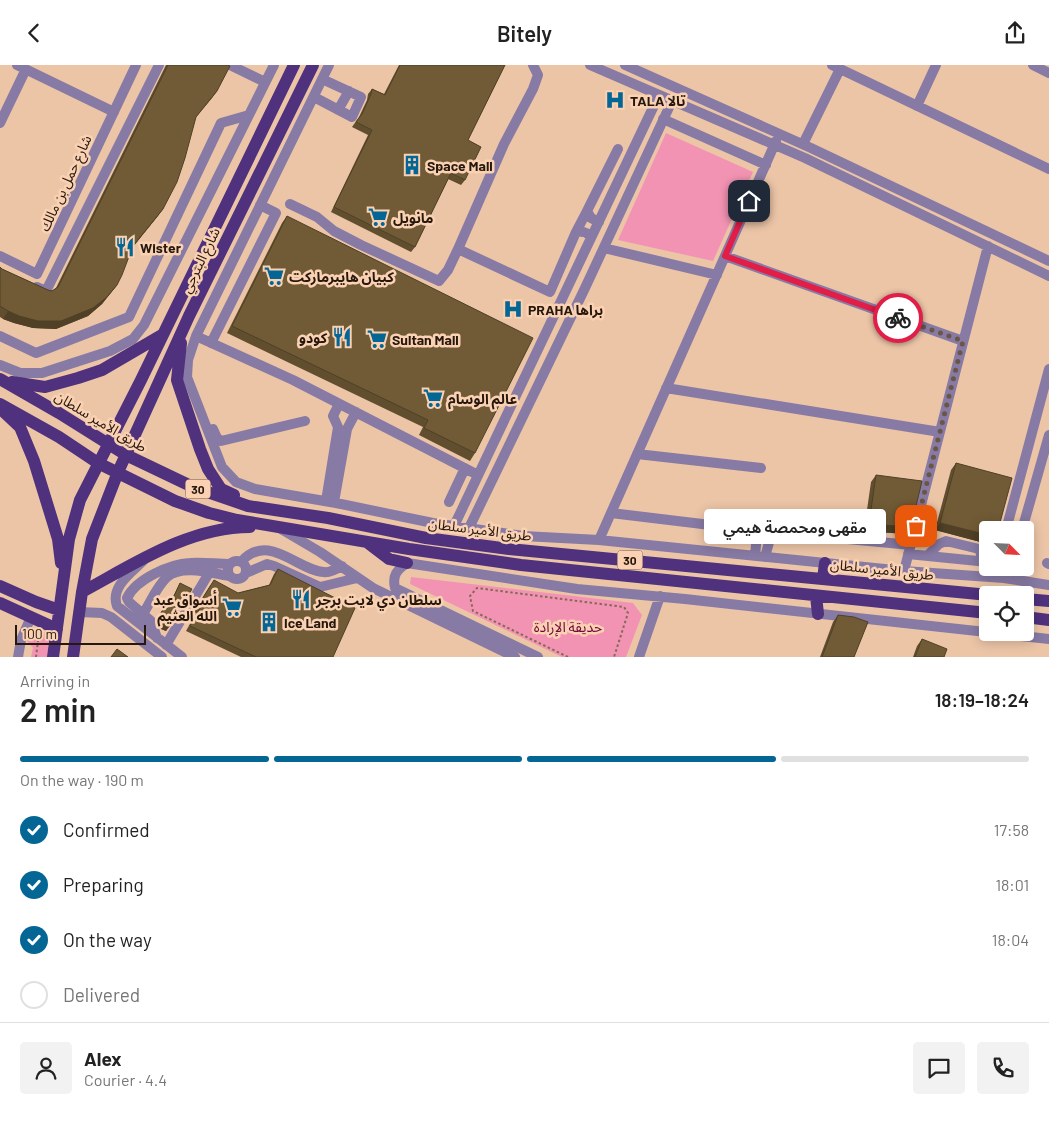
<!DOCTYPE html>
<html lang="en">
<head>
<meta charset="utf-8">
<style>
	body { margin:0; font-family:Barlow,"Noto Sans Arabic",sans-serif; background:#f2f2f2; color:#222; height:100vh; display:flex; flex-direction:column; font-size:19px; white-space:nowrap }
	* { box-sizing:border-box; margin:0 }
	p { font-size:16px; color:#767676 }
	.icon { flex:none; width:28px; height:28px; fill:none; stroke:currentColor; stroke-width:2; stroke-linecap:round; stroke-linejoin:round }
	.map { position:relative; height:592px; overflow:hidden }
	.sheet { display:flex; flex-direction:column; background:#fff; flex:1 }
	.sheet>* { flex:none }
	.needle { width:32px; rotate:114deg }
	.controls { position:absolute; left:979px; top:456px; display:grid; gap:10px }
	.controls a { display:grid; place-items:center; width:55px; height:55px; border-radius:5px; background:#fff; box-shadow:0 2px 12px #0003; font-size:25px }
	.scale { position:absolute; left:15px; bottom:12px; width:131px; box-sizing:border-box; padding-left:5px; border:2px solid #26180d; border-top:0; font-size:14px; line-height:18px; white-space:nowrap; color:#26180d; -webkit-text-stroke:4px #fad2b3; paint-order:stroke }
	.pin { position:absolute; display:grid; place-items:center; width:42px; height:42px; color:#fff; margin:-21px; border-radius:10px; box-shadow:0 2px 8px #0006 }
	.courier { position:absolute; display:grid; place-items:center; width:50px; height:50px; margin:-25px; border:4px solid #e11d48; border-radius:50%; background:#fff; color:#222; box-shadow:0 1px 6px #0007 }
	.bubble { position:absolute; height:35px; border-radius:5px; background:#fff; box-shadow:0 2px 12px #0003; font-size:16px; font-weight:600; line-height:35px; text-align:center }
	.headline em { font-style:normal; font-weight:600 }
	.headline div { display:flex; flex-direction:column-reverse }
	.headline { display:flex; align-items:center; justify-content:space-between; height:85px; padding:0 20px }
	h1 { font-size:32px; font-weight:600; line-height:38px }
	.bar { display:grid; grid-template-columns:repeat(4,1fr); gap:8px 5px; align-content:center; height:60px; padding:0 20px }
	.bar i { height:6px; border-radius:4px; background:#e0e0e0 }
	.bar .current { background:#036695 }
	.bar p { grid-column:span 4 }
	.line { display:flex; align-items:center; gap:12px; padding:0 20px; border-top:1px solid #e0e0e0 }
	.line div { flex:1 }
	.round { display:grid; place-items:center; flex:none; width:52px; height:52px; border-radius:5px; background:#f2f2f2 }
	ol { padding:0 20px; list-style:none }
	li { display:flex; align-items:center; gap:15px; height:55px }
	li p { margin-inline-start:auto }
	li .icon { padding:5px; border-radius:50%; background:#036695; color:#fff; stroke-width:4 }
	li:last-child { color:#767676 }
	li i { width:28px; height:28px; border:2px solid #e0e0e0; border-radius:50% }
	header { display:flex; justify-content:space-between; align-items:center; height:65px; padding:0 20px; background:#fff; font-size:22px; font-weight:600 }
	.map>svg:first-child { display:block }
	.green { fill:#f393b3 }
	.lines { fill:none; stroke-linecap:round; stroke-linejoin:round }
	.path { stroke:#836a56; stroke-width:2; stroke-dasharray:2.5 2.5; stroke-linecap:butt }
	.minor { stroke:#877aa4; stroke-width:10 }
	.major { stroke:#4f317d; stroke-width:12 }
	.wall { fill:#614e2e }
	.shaded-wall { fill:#4f4026 }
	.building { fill:#715b36; stroke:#4f4026 }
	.done { stroke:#6b5543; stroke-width:5; stroke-dasharray:0 9 }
	.route { stroke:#e11d48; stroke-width:6 }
	.labels { text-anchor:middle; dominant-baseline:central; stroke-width:5; stroke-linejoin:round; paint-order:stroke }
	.shield { fill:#fad2b3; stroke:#66503f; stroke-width:1 }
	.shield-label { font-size:12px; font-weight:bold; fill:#26180d }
	.poi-label { font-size:14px; font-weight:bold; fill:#26180d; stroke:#fad2b3; text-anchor:start }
	.street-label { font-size:14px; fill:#26180d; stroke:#fad2b3 }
	.park-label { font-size:14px; fill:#6f053a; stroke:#fad2b3 }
</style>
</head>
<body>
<header><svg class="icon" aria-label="back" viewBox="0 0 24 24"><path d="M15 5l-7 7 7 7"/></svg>Bitely<svg class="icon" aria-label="share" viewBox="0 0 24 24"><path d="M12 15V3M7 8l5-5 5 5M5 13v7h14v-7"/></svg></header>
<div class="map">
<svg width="1049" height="592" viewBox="0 0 1049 592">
	<rect width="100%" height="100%" fill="#ecc5a7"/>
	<path class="green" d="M666,68L753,107L713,196L618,175Z
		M411,512L633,538L642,550L626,592H562L410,519Z
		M50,567L47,592H31L33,583L27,576L34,568Z"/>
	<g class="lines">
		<path class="path" d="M36,592L38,576
			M568,592L473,546L470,531L477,523L624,542L628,548L614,592"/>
		<path class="minor" d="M17,0L114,47
			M230,0L265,17
			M329,0L196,271L188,295L187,312L222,402L236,417L255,424L336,438L433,458L523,471L599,475L904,506L1004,513L1049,520
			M533,0L538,10L533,24L504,79L458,184L550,227L576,167
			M590,0L805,93L1049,211
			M625,0L811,83L1049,196
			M832,0L1049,104
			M1033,0L1049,8
			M314,32L352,52L361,32L322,14
			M917,41L936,0
			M338,45L349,26
			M663,54L766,100
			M0,58L26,4
			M803,79L840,4
			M290,139L317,152L334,166L361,180L439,216L448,205L458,184
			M587,146L618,84
			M591,173C588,167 583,166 576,167L587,146L591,153L599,157
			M604,183L717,210
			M0,191L37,209L136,0
			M725,191L963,276
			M37,222L46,226L159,0
			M0,271L36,288L129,252L221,58L249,50
			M196,271L293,315L478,410
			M211,278L276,148L260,140
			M0,300L20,308H42L110,286L133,274L144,260L274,0
			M666,323L940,367
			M213,364L217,373L221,376L305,356
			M637,389L761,403
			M326,436L338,362L333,351L339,339
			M334,437L347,364L356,347
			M449,437L465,403
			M611,448L752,465L757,469L755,491
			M454,461L659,30
			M469,463L585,223L672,36
			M281,464L320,487L373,523L515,592
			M1006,465L1049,304
			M1022,465L1049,370
			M599,475L776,76
			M908,489L988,497
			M927,491L939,479L946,476L979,484L984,497
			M765,492L771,470L774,467L911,480
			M228 505a9 9 0 1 1 18 0a9 9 0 1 1-18 0Z
			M143,496C131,508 110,522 117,541L182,592
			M241,497C268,466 298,506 324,507C330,508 337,504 342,501
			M1047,498L1049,499
			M904,506L988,181
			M246,508L267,499L274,501L320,522L357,513
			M1004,513L1011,502
			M79,547L102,548L111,552L162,592
			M143,549C150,538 157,521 167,512C182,499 211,508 229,511
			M157,573L151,556L129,537L127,533C136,514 170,499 190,498C203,497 217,499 230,499
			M166,580L209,508
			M18,592L21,575L31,552
			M538,592L395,523C392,510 397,505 407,498L577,524L685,534L1049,574
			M639,592L660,531"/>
		<path class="major" d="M181,278L177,315L200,384L208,404L221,424L234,430
			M0,314L59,348L126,390L193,422L248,441L328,453L426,473L509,484L989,530
			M12,317L45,322L78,313L102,305L162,270
			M0,339L59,372L98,398L175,436L209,448L237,455L409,484L521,500L988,548
			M4,347L20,362L34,396L58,474L61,498
			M368,478L389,494L407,498
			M823,514L825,498
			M0,521L36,537L59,545
			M82,527C134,499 189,462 250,462
			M816,531L818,549
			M1025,534L1049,536
			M0,538L57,564
			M1025,552L1049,555
			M53,592L69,474L80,435L141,315L294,0
			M73,592L82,527L92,474L118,407L189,251L313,0"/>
	</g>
	<path class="wall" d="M166,0H227L217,26L212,33L195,53L163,144L132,183L117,220L102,239L88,251L56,264L33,263L14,258L3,254L0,252V202L2,204L48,225L52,226L56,223Z
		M399,0H505L468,75L465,115L461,120L448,114L415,182L411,187L331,147L368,70L352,62L359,52L367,35L368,29L372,24L384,29Z
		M287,151L475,388L470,396L419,370L423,362L227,268L282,158Z
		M956,398L988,465V479L935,465L951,405Z
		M876,410L906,469L864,466L871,417Z
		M278,504L333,592H241L186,566L196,548L194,547L210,521L238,528L269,520L274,509Z
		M180,518L184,538L181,541L177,540L166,566L161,564L158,554L162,546L175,539L171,536Z
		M838,550L854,592H820L833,557Z
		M922,574L944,592H913L917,581Z"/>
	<path class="shaded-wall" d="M163,144L158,151L128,188L133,181Z
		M117,220L102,239L88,251L56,264L33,263L14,258L3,254L8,246Z
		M940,458L988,470V479L935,465Z
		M869,459L911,462L906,469L864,466Z
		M164,560L169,562L166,566L161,564Z"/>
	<path class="building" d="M168,0H227L230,1L217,26L196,52L185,93L177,117L163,144L133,181L122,210L117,220L107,232L93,243L61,256H38L19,251L8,246L0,241V202L2,204L48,225L52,226L58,222Z
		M400,0H505L468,75L481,82L465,115L451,108L415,182L334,142L372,65L356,57L362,49L371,29L372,24L385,30Z
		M287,151L533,273L475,388L424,363L428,355L232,261Z
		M956,398L1012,413L998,465H988V470L940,458Z
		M876,410L922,416L911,462L869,459Z
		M278,504L355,543L333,592H256L190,561L200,543L197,542L214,515L238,528L270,520Z
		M180,518L192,524L184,538L173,533Z
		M177,538L179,545L169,562L164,560L160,550L162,546Z
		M838,550L854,552L868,557L854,592H822Z
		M922,574L947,584L944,592H915Z
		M117,584L128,592H111Z"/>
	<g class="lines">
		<path class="done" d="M898,253L963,276L916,461"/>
		<path class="route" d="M749,136L725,191L898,253"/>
	</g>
	<defs>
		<symbol id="hospital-bare" viewBox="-9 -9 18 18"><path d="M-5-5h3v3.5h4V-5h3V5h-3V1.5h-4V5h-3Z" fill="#036695" stroke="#fad2b3" stroke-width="2.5" paint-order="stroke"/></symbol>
		<symbol id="building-bare" viewBox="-9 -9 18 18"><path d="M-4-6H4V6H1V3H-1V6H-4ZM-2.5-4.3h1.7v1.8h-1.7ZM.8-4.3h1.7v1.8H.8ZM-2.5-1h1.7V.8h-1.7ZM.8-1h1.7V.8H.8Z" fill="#036695" stroke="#fad2b3" stroke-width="2.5" paint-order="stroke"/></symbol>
		<symbol id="supermarket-bare" viewBox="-9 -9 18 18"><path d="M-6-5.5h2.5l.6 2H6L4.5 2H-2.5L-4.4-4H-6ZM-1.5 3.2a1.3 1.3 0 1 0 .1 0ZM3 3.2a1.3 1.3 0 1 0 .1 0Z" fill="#036695" stroke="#fad2b3" stroke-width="2.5" paint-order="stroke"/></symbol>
		<symbol id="restaurant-bare" viewBox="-9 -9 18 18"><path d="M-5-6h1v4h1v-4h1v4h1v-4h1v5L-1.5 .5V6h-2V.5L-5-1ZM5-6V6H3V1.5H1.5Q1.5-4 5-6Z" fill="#036695" stroke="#fad2b3" stroke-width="2.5" paint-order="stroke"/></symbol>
	</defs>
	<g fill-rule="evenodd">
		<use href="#hospital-bare" x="601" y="21" width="28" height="28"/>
		<use href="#building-bare" x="398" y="86" width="28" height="28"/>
		<use href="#supermarket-bare" x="364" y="138" width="28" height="28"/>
		<use href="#restaurant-bare" x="111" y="168" width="28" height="28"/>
		<use href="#supermarket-bare" x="260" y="197" width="28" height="28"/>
		<use href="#hospital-bare" x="499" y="230" width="28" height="28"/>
		<use href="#restaurant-bare" x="328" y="258" width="28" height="28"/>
		<use href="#supermarket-bare" x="363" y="260" width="28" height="28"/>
		<use href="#supermarket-bare" x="419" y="319" width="28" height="28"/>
		<use href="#restaurant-bare" x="287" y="520" width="28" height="28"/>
		<use href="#supermarket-bare" x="218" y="528" width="28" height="28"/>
		<use href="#building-bare" x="255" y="543" width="28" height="28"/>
	</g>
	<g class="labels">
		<g class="shield">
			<rect x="185.5" y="414.5" width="25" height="19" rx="4"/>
			<rect x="617.5" y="485.5" width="25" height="19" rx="4"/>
		</g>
		<g class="shield-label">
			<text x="198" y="424">30</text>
			<text x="630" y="495">30</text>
		</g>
		<g class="poi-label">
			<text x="630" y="35">TALA تالا</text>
			<text x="427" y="100">Space Mall</text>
			<text x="393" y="152">مانويل</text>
			<text x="140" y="182">Wister</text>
			<text x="289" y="211">كبيان هايبرماركت</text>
			<text x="528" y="244">PRAHA براها</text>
			<text x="327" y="272" text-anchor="end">كودو</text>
			<text x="392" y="274">Sultan Mall</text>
			<text x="448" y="333">عالم الوسام</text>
			<text x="217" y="534" text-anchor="end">أسواق عبد<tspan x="217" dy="16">الله العثيم</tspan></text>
			<text x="316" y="534">سلطان دي لايت برجر</text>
			<text x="284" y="557">Ice Land</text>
		</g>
		<g class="street-label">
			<text transform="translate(65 118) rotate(-65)">شارع حمل بن مالك</text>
			<text transform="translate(200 195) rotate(-64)">شارع البترجي</text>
			<text transform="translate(101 356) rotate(31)">طريق الأمير سلطان</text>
			<text transform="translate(480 464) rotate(7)">طريق الأمير سلطان</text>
			<text transform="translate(882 504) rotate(6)">طريق الأمير سلطان</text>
		</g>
		<g class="park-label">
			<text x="568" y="561">حديقة الإرادة</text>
		</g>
	</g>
</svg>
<div class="controls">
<a><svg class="needle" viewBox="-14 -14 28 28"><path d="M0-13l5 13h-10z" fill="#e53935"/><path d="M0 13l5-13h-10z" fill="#767676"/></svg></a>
<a><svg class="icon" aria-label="locate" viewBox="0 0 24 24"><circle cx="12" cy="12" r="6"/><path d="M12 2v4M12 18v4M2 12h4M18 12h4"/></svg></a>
</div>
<div class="scale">100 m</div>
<div class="pin" style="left:916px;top:461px;background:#ea580c"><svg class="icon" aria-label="bag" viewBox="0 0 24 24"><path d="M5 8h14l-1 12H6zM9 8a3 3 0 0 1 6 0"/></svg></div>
<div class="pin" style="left:749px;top:136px;background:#1f2937"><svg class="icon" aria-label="home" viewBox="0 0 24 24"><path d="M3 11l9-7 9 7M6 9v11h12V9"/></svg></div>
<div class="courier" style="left:898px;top:253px"><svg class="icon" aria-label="bike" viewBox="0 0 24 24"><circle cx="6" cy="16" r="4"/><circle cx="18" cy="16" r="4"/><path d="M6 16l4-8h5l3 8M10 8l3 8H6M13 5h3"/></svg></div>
<div class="bubble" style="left:704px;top:444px;width:182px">مقهى ومحمصة هيمي</div>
</div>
<section class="sheet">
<div class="headline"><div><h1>2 min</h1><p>Arriving in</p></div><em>18:19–18:24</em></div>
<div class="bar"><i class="current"></i><i class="current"></i><i class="current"></i><i></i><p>On the way · 190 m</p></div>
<ol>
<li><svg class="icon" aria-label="check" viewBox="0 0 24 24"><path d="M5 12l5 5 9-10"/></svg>Confirmed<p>17:58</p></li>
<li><svg class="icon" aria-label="check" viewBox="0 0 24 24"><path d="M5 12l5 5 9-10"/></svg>Preparing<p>18:01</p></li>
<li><svg class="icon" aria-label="check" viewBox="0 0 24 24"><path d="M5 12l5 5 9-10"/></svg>On the way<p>18:04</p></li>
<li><i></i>Delivered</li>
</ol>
<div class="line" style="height:90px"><a class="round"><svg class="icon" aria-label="person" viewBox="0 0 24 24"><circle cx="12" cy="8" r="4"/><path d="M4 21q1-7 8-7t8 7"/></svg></a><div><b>Alex</b><p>Courier · 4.4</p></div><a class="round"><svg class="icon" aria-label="chat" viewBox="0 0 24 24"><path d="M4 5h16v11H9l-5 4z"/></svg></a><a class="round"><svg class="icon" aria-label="phone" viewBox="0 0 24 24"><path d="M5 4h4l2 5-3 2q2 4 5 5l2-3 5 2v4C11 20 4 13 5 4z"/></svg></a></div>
</section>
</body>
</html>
